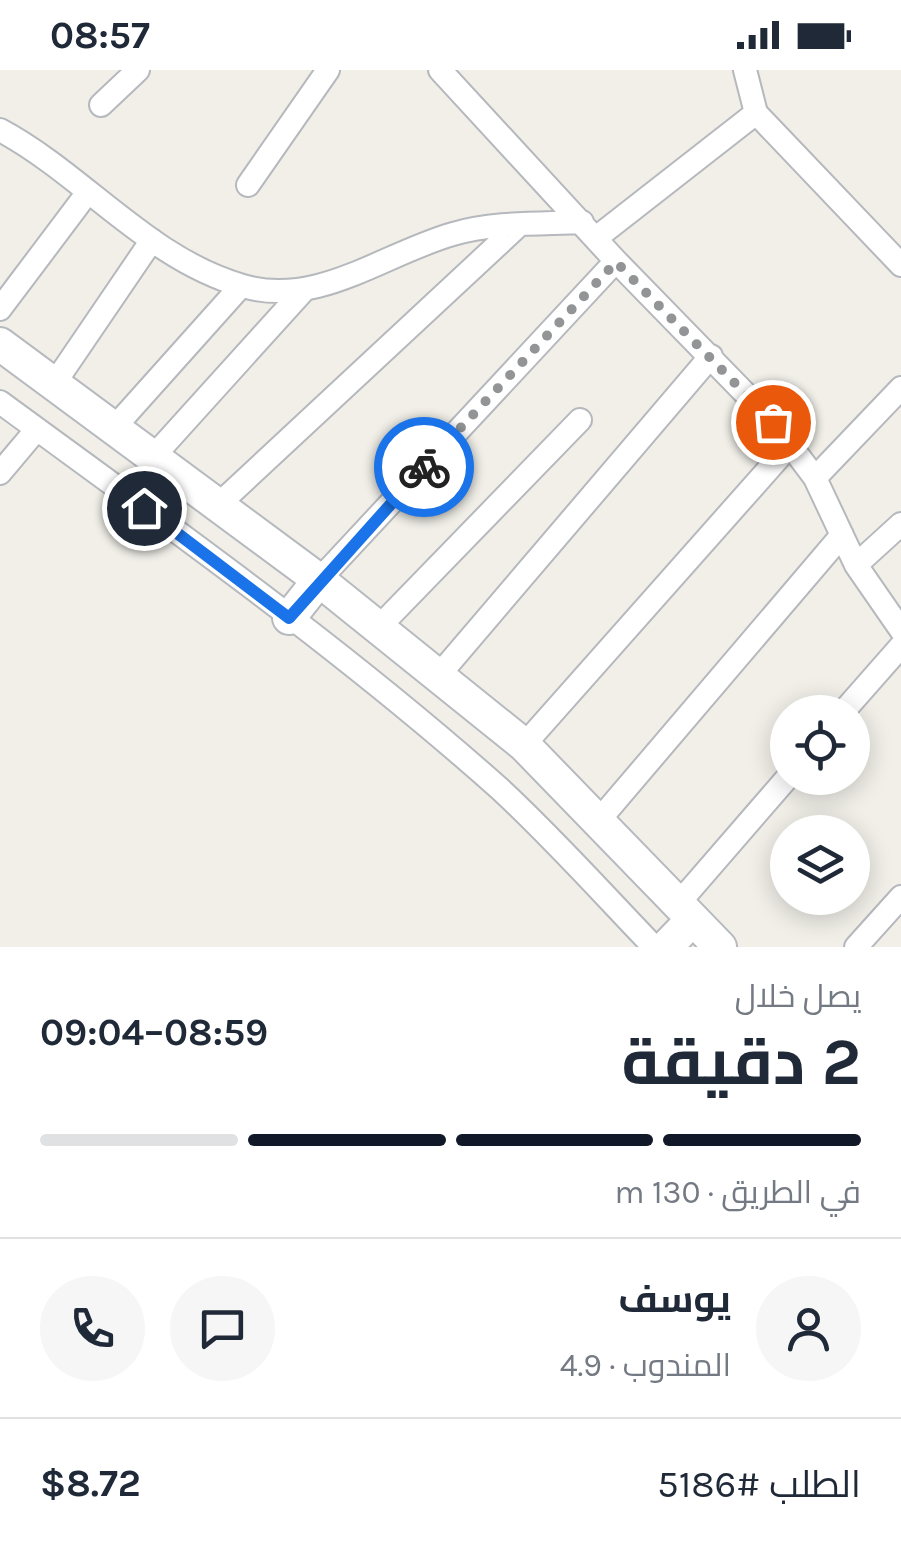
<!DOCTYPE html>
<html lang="ar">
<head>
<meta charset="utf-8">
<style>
	body { margin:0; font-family:Karla,Cairo,sans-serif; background:#f6f6f7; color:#1f2937; direction:rtl; height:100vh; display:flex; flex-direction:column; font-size:38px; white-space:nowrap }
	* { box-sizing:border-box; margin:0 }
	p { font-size:32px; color:#747a83 }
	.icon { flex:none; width:55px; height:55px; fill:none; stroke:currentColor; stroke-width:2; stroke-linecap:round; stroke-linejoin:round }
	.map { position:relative; height:877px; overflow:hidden; direction:ltr }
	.drawer { display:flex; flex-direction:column; background:#fff; flex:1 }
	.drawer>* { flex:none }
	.controls { position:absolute; left:770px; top:625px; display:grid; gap:20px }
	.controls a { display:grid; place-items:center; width:100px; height:100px; border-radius:50%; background:#fff; box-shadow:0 5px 25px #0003; font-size:50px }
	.pin { position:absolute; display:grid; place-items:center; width:85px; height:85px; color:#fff; margin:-42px; border:5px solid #fff; border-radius:50%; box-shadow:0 2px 10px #0007 }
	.courier { position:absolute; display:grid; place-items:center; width:100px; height:100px; margin:-50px; border:8px solid #1a73e8; border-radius:50%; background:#fff; color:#222; box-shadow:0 2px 12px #0007 }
	.overview em { font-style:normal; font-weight:700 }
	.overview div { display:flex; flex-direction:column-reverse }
	.overview { display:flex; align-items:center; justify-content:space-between; height:170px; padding:0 40px }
	h1 { font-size:65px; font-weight:700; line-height:75px }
	.bar { display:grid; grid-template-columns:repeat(4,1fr); gap:15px 10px; align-content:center; height:120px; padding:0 40px }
	.bar i { height:12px; border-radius:8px; background:#e0e1e3 }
	.bar .selected { background:#111827 }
	.bar p { grid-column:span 4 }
	.line { display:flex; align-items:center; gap:25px; padding:0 40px; border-top:2px solid #e0e1e3 }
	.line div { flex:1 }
	.round { display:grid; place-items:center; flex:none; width:105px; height:105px; border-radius:52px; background:#f6f6f7 }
	.status { display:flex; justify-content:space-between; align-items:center; height:70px; padding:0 50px; background:#fff; direction:ltr }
	.status svg { height:28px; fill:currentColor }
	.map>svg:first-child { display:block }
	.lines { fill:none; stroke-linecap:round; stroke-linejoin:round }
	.street-casing { stroke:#b5b8bc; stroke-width:26 }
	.secondary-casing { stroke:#b6babf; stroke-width:36 }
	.street { stroke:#fff; stroke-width:22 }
	.secondary { stroke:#fff; stroke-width:32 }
	.done { stroke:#929495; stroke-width:10; stroke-dasharray:0 18 }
	.route { stroke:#1a73e8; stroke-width:12 }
</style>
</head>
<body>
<div class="status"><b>08:57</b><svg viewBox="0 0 49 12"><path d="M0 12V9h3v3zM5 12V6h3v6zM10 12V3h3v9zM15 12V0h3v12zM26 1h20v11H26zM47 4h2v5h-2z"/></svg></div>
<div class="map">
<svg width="901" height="877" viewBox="0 0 901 877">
	<rect width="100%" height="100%" fill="#f1efe8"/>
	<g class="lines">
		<defs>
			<path id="street" d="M440,0L616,191L773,352L815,408L856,495L901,560
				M745,0L756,43L901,195
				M101,35L138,0
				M0,60C84,105 148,189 243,216C317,238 383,184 453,164C494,152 539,154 582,152
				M248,115L328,0
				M596,168L756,43
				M0,239L88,122
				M54,314L152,170
				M0,332C169,456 343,579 500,719C554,769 603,824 654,877
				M113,359L241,216
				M152,388L303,221
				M0,403L37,359
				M815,408L901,318
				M218,435L519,155
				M856,495L901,454
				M319,510L616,191
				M379,557L580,350
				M439,605L711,286
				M843,642L901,576
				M524,675L790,375
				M600,749L842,465
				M678,834L788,707
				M856,877L901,827"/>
			<path id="secondary" d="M0,274L319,510L524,675L720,877
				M289,548L319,510
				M666,877L693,849"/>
		</defs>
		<use href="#street" class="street-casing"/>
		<use href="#secondary" class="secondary-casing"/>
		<use href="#street" class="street"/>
		<use href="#secondary" class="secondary"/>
	</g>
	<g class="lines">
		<path class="done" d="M424,397L616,192L773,352"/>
		<path class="route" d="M144,438L289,548L424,397"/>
	</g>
</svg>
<div class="controls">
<a><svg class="icon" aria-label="locate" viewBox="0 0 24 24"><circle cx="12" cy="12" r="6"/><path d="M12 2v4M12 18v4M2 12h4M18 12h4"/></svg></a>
<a><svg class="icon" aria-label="layers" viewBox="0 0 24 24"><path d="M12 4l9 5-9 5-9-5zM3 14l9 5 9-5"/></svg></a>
</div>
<div class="pin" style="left:773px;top:352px;background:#ea580c"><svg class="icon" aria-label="bag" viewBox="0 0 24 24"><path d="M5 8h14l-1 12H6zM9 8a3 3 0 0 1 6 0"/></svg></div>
<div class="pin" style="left:144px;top:438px;background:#1f2937"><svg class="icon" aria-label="home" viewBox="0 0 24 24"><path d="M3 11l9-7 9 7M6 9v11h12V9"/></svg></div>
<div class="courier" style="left:424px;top:397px"><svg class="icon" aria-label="bike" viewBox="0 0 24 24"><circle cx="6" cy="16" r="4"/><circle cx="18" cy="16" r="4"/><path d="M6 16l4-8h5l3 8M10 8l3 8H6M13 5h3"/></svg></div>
</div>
<section class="drawer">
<div class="overview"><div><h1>2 دقيقة</h1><p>يصل خلال</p></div><em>08:59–09:04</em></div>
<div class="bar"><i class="selected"></i><i class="selected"></i><i class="selected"></i><i></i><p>في الطريق · 130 m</p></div>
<div class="line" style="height:180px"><a class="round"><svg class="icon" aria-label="person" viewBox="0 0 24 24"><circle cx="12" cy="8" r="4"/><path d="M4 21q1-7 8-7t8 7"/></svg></a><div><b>يوسف</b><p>المندوب · 4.9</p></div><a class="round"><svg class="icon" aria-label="chat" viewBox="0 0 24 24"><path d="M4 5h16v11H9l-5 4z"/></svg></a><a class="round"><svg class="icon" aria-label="phone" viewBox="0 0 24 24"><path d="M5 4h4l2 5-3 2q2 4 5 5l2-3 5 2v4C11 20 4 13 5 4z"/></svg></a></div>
<div class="line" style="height:130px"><div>الطلب #5186</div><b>$8.72</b></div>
</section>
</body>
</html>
